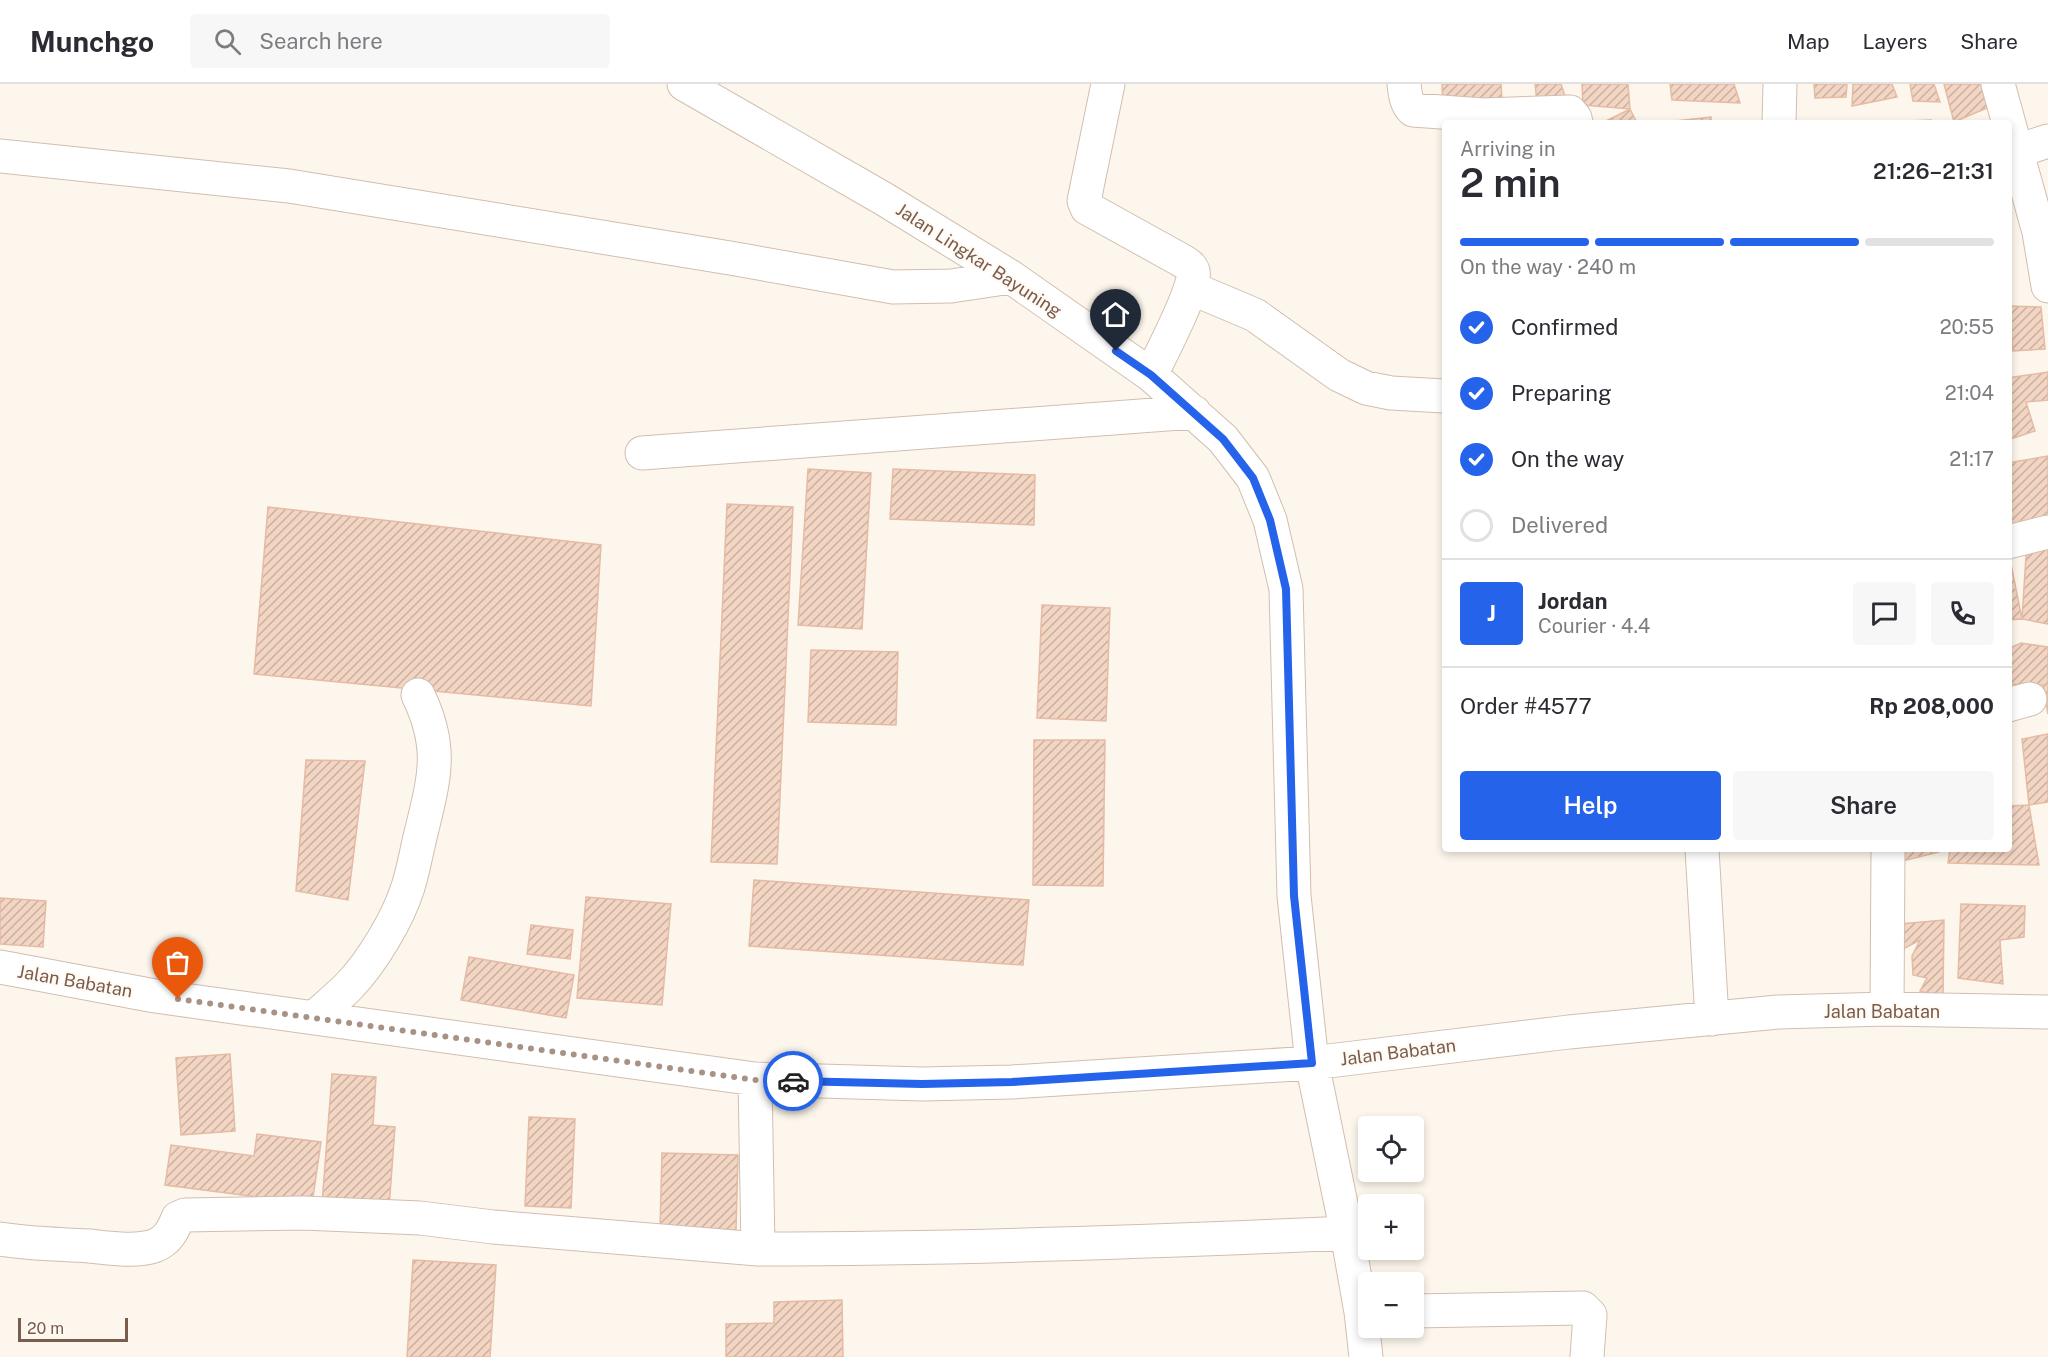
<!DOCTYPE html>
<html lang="en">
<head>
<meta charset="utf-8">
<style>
	body { margin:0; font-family:"Public Sans",sans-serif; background:#f7f7f7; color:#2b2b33; height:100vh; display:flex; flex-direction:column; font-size:22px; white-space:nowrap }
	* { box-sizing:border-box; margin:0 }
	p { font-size:20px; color:#7c7c81 }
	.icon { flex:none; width:33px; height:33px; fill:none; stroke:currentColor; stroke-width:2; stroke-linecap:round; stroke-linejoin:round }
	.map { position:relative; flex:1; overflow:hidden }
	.panel { position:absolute; left:1442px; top:36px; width:570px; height:732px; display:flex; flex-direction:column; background:#fff; border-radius:6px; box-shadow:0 3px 9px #0003 }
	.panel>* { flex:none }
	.tools { position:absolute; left:1358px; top:1032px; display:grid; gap:12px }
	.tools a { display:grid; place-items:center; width:66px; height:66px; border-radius:6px; background:#fff; box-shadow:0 3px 9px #0003; font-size:30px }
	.scale { position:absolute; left:18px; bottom:15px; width:110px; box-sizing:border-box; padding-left:6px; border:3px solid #7a5c4d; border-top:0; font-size:16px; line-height:21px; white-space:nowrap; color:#7a5c4d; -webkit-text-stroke:4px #fffaf3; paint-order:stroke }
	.pin { position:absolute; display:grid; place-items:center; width:51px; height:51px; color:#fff; margin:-62px -26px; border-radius:50% 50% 50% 0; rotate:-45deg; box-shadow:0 0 6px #0007 }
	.pin .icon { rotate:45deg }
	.courier { position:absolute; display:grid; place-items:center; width:60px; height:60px; margin:-30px; border:4px solid #2563eb; border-radius:50%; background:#fff; color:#222; box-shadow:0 2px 8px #0007 }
	.headline em { font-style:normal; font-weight:600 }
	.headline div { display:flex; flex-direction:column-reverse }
	.headline { display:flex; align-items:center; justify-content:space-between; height:102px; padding:0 18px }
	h1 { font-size:39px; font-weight:600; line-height:45px }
	.bar { display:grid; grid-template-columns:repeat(4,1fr); gap:9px 6px; align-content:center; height:72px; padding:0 18px }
	.bar i { height:8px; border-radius:4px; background:#e1e1e2 }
	.bar .current { background:#2563eb }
	.bar p { grid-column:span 4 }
	.line { display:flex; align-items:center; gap:15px; padding:0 18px; border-top:2px solid #e1e1e2 }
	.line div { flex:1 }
	.round { display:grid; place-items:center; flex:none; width:63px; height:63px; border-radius:6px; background:#f7f7f7 }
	ol { padding:0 18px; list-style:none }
	li { display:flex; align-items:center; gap:18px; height:66px }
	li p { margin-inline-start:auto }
	li .icon { padding:6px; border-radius:50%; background:#2563eb; color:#fff; stroke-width:4 }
	li:last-child { color:#7c7c81 }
	li i { width:33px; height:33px; border:3px solid #e1e1e2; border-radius:50% }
	.action { display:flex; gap:12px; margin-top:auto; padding:12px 18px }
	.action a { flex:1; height:69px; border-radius:6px; background:#2563eb; color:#fff; font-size:24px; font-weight:600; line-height:69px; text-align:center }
	.action a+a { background:#f7f7f7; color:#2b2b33 }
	header { display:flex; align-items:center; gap:36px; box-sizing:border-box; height:84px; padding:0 30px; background:#fff; border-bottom:2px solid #e1e1e2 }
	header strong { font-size:28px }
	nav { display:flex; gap:33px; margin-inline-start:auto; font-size:21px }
	.search { width:420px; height:54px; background:#f7f7f7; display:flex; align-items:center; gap:15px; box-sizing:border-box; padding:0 21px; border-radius:6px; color:#7c7c81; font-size:22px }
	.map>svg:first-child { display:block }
	.building { fill:url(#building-hatch); stroke:#e6bba3; stroke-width:1.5 }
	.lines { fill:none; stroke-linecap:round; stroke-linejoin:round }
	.minor-casing { stroke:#d1beb0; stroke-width:35 }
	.minor { stroke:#fff; stroke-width:33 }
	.done { stroke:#a89285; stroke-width:6; stroke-dasharray:0 10.8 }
	.route { stroke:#2563eb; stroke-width:8 }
	.labels { text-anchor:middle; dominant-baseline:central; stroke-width:4.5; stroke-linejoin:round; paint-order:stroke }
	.street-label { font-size:18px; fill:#7a5c4d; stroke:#fffaf3 }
</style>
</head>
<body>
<header>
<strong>Munchgo</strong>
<div class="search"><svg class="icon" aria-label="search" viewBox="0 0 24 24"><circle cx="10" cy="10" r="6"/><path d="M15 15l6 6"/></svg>Search here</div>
<nav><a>Map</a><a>Layers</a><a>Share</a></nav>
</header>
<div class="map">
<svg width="2048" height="1273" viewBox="0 0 2048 1273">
	<defs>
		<pattern id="building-hatch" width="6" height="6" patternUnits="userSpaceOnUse" patternTransform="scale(1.5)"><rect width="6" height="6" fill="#f3d5c3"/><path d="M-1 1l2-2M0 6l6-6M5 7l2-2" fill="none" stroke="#cab0a1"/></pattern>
	</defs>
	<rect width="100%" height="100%" fill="#fdf6ec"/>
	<path class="building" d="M1442,0H1501L1502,16L1443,24Z
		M1535,0H1561L1566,15L1537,18Z
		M1582,0H1628L1630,25L1583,21Z
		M1670,0H1734L1740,19L1672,16Z
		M1814,0H1847L1846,13L1815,14Z
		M1853,0H1892L1897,13L1852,22Z
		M1910,0H1934L1940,18L1913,17Z
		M1944,0H1984L1987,24L1954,38Z
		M1630,25L1637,39H1602Z
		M1711,33V39H1657Z
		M1931,36V39H1866Z
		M2008,222L2041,223L2045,265L2013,267Z
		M2048,288V316L2026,318L2035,347L2008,356V294Z
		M2048,372V439L2008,447V379Z
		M808,385L871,389L862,545L798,541Z
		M893,385L1035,391L1034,441L890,435Z
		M727,420L793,423L777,780L711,778Z
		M268,423L601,461L591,622L254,590Z
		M2048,458V540L2022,535L2026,472Z
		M2008,470H2009L2022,535L2008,536Z
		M1042,521L1110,524L1106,637L1037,634Z
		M2021,559L2048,563V630L2043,601L2008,600V565Z
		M811,566L898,568L896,641L808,638Z
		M2048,650V718L2029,721L2022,655Z
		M1034,656H1105L1103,802L1033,801Z
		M306,676L365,677L348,816L296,807Z
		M2029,721L2039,781L1948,779L1950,765H2008V722Z
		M1897,765H1939V768L1903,777Z
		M754,796L1029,816L1023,881L749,862Z
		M586,813L671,820L662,921L577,914Z
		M0,814L46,817L43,863L0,860Z
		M1961,820L2025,822L2024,853L2000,856L2003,900L1958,894Z
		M1944,836L1943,914L1920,907L1927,894L1913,891L1912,872L1920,856L1903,865L1900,840Z
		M531,841L573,846L570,875L527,870Z
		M469,873L574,891L566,934L461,916Z
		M230,970L235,1047L181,1051L176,974Z
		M332,990L376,993L373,1041L395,1043L389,1124L322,1120Z
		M529,1033L575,1035L571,1124L525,1122Z
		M257,1050L321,1058L312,1120L165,1101L171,1061L254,1072Z
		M662,1069L738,1071L736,1146L660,1144Z
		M413,1176L496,1181L490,1273H407Z
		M842,1216L843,1273H726V1240L774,1239V1218Z"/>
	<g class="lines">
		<defs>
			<path id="minor" d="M684,0L884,115L1011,193L1151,291L1223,355L1253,394L1270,436L1286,505L1294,812L1312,979L1347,1149L1361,1228L1366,1273
				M1108,0L1084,117L1087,124L1179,175C1184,178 1191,181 1193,187C1198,200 1159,274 1151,291
				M1404,0C1405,9 1406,20 1413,26L1483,31L1570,28L1575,34L1576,39
				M1998,0L2039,148L2048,202
				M1779,39L1780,0
				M2017,67L2048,57
				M0,72L289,102L730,174L893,203L951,202L1011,193
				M1191,204L1255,231L1339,291L1366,304L1391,309L1444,312
				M642,369L1194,328
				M2008,458L2048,448
				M2008,621L2030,615
				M1702,765L1712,935
				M0,883L155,912L755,995L922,1000L1012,998L1312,979L1569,948L1778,928L1887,925L2048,928
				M1887,925L1888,765
				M315,933C326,923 338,913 349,902C372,878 398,835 408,803C414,784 417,764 422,745C435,692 443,662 418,611
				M755,995L758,1165C956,1165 1150,1158 1347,1149
				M0,1155C29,1160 59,1160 89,1162C109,1164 135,1168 154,1162C168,1157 173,1146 178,1134L185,1131L303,1129L420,1134L493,1143L758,1165
				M1413,1227L1583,1224L1590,1231L1587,1273"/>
		</defs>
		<use href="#minor" class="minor-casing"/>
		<use href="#minor" class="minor"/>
	</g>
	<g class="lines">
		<path class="done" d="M178,915L755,996L793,997"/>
		<path class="route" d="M793,997L922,1000L1012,998L1312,979L1294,812L1286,505L1270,436L1253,394L1223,355L1151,291L1116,267"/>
	</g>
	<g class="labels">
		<g class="street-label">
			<text transform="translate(979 176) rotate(33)">Jalan Lingkar Bayuning</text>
			<text transform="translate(75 897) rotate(10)">Jalan Babatan</text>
			<text x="1882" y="927">Jalan Babatan</text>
			<text transform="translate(1398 968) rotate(-7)">Jalan Babatan</text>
		</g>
	</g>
</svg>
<div class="tools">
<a><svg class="icon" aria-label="locate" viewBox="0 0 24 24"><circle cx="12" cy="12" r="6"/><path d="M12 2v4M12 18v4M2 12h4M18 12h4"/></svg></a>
<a>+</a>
<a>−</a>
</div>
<div class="scale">20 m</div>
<div class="pin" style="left:178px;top:915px;background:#ea580c"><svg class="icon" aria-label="bag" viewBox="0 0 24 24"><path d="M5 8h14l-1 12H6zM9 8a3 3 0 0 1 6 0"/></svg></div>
<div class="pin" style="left:1116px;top:267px;background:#1f2937"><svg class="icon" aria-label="home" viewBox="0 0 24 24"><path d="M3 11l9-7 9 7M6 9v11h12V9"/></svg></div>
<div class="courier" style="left:793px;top:997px"><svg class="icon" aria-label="car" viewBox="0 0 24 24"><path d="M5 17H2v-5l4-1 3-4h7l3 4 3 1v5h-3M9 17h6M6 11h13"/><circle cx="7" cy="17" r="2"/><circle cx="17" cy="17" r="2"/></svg></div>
<section class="panel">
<div class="headline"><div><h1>2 min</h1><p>Arriving in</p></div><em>21:26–21:31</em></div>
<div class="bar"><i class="current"></i><i class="current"></i><i class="current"></i><i></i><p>On the way · 240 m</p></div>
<ol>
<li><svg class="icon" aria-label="check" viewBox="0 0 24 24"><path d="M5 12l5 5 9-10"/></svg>Confirmed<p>20:55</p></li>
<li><svg class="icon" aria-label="check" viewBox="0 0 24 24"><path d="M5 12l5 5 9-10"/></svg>Preparing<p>21:04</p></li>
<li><svg class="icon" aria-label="check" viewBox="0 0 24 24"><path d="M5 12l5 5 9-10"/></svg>On the way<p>21:17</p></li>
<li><i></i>Delivered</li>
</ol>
<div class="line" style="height:108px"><b class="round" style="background:#2563eb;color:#fff">J</b><div><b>Jordan</b><p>Courier · 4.4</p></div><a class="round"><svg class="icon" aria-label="chat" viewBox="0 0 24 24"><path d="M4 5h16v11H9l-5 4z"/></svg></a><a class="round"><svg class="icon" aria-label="phone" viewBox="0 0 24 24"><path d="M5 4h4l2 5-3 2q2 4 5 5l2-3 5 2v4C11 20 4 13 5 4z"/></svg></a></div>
<div class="line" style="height:78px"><div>Order #4577</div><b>Rp 208,000</b></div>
<div class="action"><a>Help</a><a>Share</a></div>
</section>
</div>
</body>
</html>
